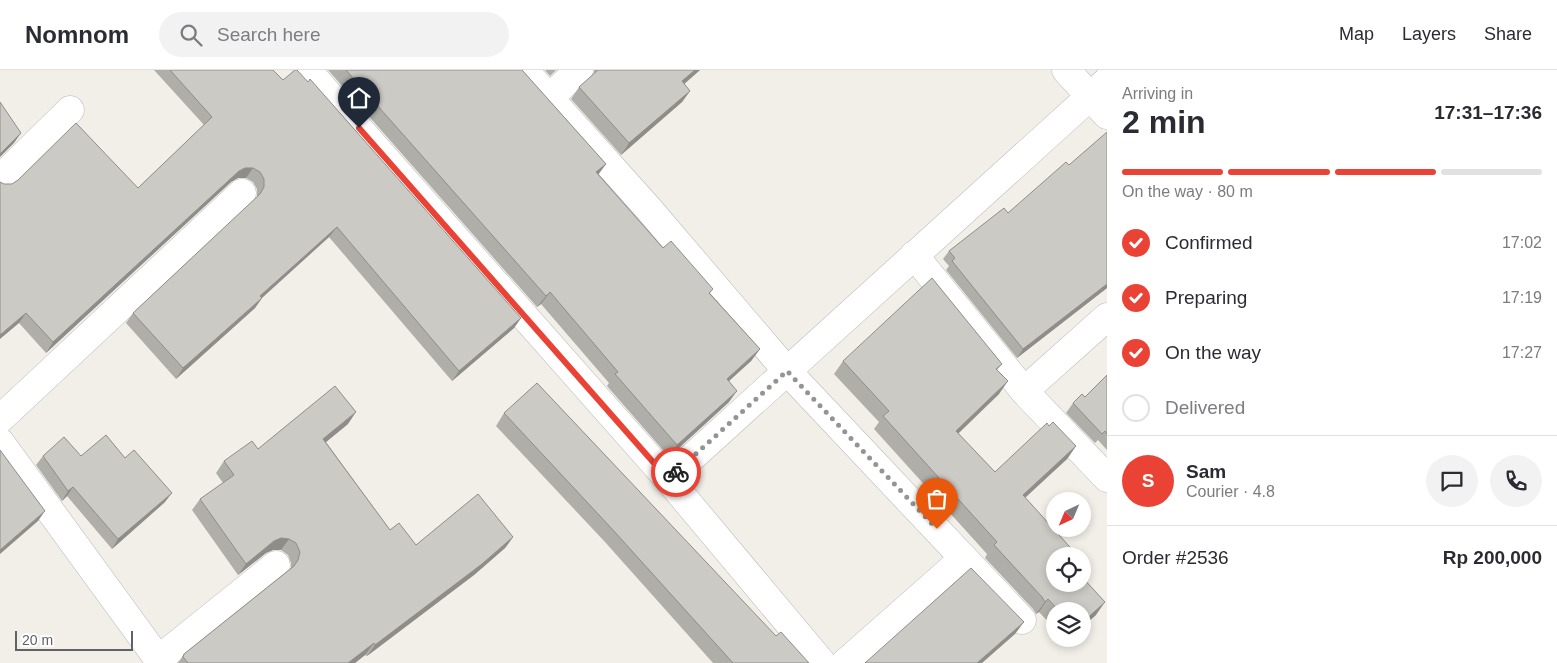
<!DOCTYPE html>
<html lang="en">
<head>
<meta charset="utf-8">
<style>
	body { margin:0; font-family:Arial,sans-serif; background:#f2f2f3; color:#2b2b33; height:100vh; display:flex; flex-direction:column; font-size:19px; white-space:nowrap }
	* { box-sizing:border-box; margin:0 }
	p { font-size:16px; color:#7c7c81 }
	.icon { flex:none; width:28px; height:28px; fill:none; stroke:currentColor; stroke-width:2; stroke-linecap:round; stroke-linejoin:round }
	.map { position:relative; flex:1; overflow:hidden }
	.side { display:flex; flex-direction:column; background:#fff; width:450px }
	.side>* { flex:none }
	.needle { width:32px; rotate:224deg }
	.buttons { position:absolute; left:1046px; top:422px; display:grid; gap:10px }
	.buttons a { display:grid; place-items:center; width:45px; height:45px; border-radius:50%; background:#fff; box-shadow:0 2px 8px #0003; font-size:25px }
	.scale { position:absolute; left:15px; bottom:12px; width:118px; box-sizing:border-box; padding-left:5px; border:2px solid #5f6368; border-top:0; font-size:14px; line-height:18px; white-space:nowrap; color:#5f6368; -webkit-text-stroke:4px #fff; paint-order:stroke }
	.pin { position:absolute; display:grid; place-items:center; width:42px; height:42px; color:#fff; margin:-51px -21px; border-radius:50% 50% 50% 0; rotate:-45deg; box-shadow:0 0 5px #0007 }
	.pin .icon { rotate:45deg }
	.courier { position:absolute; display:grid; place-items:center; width:50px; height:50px; margin:-25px; border:4px solid #ea4335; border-radius:50%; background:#fff; color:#222; box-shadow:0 1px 6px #0007 }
	.overview em { font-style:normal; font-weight:800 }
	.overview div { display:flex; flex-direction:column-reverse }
	.overview { display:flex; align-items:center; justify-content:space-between; height:85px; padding:0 15px }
	h1 { font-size:32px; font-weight:800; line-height:38px }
	.bar { display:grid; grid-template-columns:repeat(4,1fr); gap:8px 5px; align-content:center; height:60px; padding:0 15px }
	.bar i { height:6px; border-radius:4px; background:#e1e1e2 }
	.bar .current { background:#ea4335 }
	.bar p { grid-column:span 4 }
	.line { display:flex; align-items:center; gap:12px; padding:0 15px; border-top:1px solid #e1e1e2 }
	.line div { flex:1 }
	.round { display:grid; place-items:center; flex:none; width:52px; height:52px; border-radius:26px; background:#f2f2f3 }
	ol { padding:0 15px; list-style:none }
	li { display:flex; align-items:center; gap:15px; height:55px }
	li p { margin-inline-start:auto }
	li .icon { padding:5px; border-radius:50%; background:#ea4335; color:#fff; stroke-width:4 }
	li:last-child { color:#7c7c81 }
	li i { width:28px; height:28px; border:2px solid #e1e1e2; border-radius:50% }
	header { display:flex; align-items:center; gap:30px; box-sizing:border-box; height:70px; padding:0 25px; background:#fff; border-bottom:1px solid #e1e1e2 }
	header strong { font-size:24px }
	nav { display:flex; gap:28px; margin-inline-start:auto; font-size:18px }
	.search { width:350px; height:45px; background:#f2f2f3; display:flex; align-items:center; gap:12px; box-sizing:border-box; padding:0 18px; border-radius:28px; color:#7c7c81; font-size:19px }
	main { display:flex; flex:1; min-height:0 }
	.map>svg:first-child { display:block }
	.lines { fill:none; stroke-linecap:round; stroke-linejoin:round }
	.minor-casing { stroke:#b5b8bc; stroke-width:29 }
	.minor { stroke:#fff; stroke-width:28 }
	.wall { fill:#afaea9 }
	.shaded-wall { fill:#8f8d8a }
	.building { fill:#cccac5; stroke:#8f8d8a }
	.done { stroke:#929495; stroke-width:5; stroke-dasharray:0 9 }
	.route { stroke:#ea4335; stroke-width:6 }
</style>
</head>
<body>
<header>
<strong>Nomnom</strong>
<div class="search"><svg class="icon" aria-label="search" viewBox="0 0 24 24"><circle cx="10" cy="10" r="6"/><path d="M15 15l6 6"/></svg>Search here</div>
<nav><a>Map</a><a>Layers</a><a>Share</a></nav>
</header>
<main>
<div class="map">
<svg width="1107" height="593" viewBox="0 0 1107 593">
	<rect width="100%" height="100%" fill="#f1efe8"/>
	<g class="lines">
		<defs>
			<path id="minor" d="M307,0L668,409L822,593
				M524,0L648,138L787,301L1022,550
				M1066,0L1107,45
				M550,27L579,0
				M0,109L70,40
				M914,185L1024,321L1107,408
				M1024,321L1107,247
				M0,349L242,123
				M0,372L161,593
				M668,409L1107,11
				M159,589L276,495
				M845,593L964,488"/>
		</defs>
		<use href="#minor" class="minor-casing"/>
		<use href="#minor" class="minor"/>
	</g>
	<path class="wall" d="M154,0H273L521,248L514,258L452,311L329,167L262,228L255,238L176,309L126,253L133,243L257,127V119L253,112L246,108H238L231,112L46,283L19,253L4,114L138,118L204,55Z
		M328,0H522L606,94L598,104L663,178L713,219L710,223L760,279L751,291L729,311V332L669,387L607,316L609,313L541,234L537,237Z
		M545,0H556L550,6Z
		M594,0H700L684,14L690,21L682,32L621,85L571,29L579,17L594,4Z
		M1008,143L1107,218L1017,288L946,200L949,196L943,189L949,181Z
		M843,291L1002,294L997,300L999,324L958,364L995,402L1049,356L1076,376L1067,389L1025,427L1055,486L1096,545L1082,557V541H1055V559L1039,542L1036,544L1033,539L985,488L987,484L874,359L879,352L834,304Z
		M1107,305V380L1098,370L1095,373L1066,343L1073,333L1085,327Z
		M504,343L776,566L809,593H713L605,472L496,356Z
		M348,354L326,372L390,460L416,475L513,467L505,478L474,505L367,586L365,585L355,593H178L184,584L291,498V493L288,485L281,480H273L266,483L238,505L192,440L200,429L223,413L216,403L224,391L258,379Z
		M43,386L125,388L165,432L112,479L67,426L62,431L36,395Z"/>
	<path class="shaded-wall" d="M695,0H700L674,23L682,11Z
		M690,21L682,32L621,85L629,73Z
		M21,63L14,73L0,87V84Z
		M606,94L598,105L596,102Z
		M245,98H253L246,108H238L231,112L46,283L53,272L239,101Z
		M337,157L329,167L253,236L260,226Z
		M1107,214V218L1017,288L1023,279Z
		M550,222L541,234L537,237L546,226Z
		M262,228L255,238L176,309L183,298Z
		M26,243L19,253L0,269V265Z
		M521,248L514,258L452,311L459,301Z
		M760,279L751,291L719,320L727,309Z
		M1008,311L999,324L947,374L956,361Z
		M737,321L729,332L669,387L677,375Z
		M356,342L348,354L315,381L323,369Z
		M1076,376L1067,389L1014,438L1023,425Z
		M73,417L67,426L62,431L68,421Z
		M172,423L165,432L112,479L118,469Z
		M45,441L38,451L0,484V480Z
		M513,467L505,478L474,505L367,586L375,575Z
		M281,468L289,469L281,480H273L266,483L238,505L246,494L274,471Z
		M1048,529L1039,542L1036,544L1045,532Z
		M1105,532L1096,545L1082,557V553Z
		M1024,552L1015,564L982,593H977Z
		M374,573L365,585L355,593H348Z"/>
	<path class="building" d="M170,0H273L283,10L295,0H297L308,12L310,9L521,248L459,301L337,157L260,226L262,228L183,298L133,243L260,124L264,117V109L260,102L253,98H245L239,101L53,272L26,243L0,265V112L4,114H12L18,110L76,53L138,118L212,47Z
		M346,0H522L606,94L596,102L663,178L671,171L713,219L709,223L760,279L727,309L737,321L677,375L615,304L618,302L550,222L546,226Z
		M598,0H695L682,11L690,21L629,73L579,17Z
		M0,32L21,63L0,84Z
		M1107,62V214L1023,279L952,191L955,188L949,181L1004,138L1008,143L1066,92L1069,95Z
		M932,208L1002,294L996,299L1008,311L956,361L995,402L1047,353L1049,356L1053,352L1076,376L1023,425L1078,486H1055V514H1082V507L1105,532L1082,553V541H1059L1048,529L1045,532L1042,527L994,475L997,472L883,346L889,341L843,291Z
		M1107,305V364L1105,361L1102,364L1073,333L1082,324L1085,327Z
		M537,313L776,566L781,562L809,593H733L613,460L504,343Z
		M335,316L356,342L323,369L390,460L399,453L416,475L478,424L513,467L482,494L375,575L374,573L348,593H188L183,587L184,584L294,496L298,490L300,482L296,473L289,469L281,468L274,471L246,494L200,429L234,405L224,391L252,371L258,379Z
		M106,365L125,388L134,380L172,423L118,469L73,417L68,421L43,386L64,367L81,386Z
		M0,380L45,441L0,480Z
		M1082,491L1088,497L1082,502Z
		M971,498L1024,552L977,593H865Z"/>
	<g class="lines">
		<path class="done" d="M676,402L787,301L937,459"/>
		<path class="route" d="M359,58L668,409L676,402"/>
	</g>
</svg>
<div class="buttons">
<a><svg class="needle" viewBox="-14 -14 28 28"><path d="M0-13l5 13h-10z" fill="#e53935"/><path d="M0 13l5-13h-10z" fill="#7c7c81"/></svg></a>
<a><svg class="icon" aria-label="locate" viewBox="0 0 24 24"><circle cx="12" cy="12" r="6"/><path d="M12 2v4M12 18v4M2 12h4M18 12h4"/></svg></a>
<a><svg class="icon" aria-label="layers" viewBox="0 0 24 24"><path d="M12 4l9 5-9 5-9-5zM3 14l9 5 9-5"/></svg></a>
</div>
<div class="scale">20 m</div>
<div class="pin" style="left:937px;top:459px;background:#ea580c"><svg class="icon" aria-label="bag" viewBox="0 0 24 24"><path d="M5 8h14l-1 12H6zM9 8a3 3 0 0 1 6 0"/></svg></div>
<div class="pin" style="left:359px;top:58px;background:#1f2937"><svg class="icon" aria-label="home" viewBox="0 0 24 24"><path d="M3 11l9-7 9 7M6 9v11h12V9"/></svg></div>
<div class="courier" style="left:676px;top:402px"><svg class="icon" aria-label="bike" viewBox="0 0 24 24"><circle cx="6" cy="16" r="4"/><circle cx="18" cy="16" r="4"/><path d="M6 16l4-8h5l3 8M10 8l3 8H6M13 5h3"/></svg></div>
</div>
<section class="side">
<div class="overview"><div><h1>2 min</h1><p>Arriving in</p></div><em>17:31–17:36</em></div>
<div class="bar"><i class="current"></i><i class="current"></i><i class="current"></i><i></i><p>On the way · 80 m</p></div>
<ol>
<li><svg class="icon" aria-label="check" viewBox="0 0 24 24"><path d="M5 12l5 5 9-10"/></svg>Confirmed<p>17:02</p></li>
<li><svg class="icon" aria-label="check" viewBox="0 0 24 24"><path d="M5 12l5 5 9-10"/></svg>Preparing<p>17:19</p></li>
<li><svg class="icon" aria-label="check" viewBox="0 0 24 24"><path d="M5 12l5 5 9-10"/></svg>On the way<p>17:27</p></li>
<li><i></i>Delivered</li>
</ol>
<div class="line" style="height:90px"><b class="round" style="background:#ea4335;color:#fff">S</b><div><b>Sam</b><p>Courier · 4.8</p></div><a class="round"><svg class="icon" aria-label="chat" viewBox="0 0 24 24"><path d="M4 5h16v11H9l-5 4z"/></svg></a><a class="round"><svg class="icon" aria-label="phone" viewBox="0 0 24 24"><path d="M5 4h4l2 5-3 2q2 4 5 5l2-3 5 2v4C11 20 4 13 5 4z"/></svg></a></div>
<div class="line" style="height:65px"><div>Order #2536</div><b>Rp 200,000</b></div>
</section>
</main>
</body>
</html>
